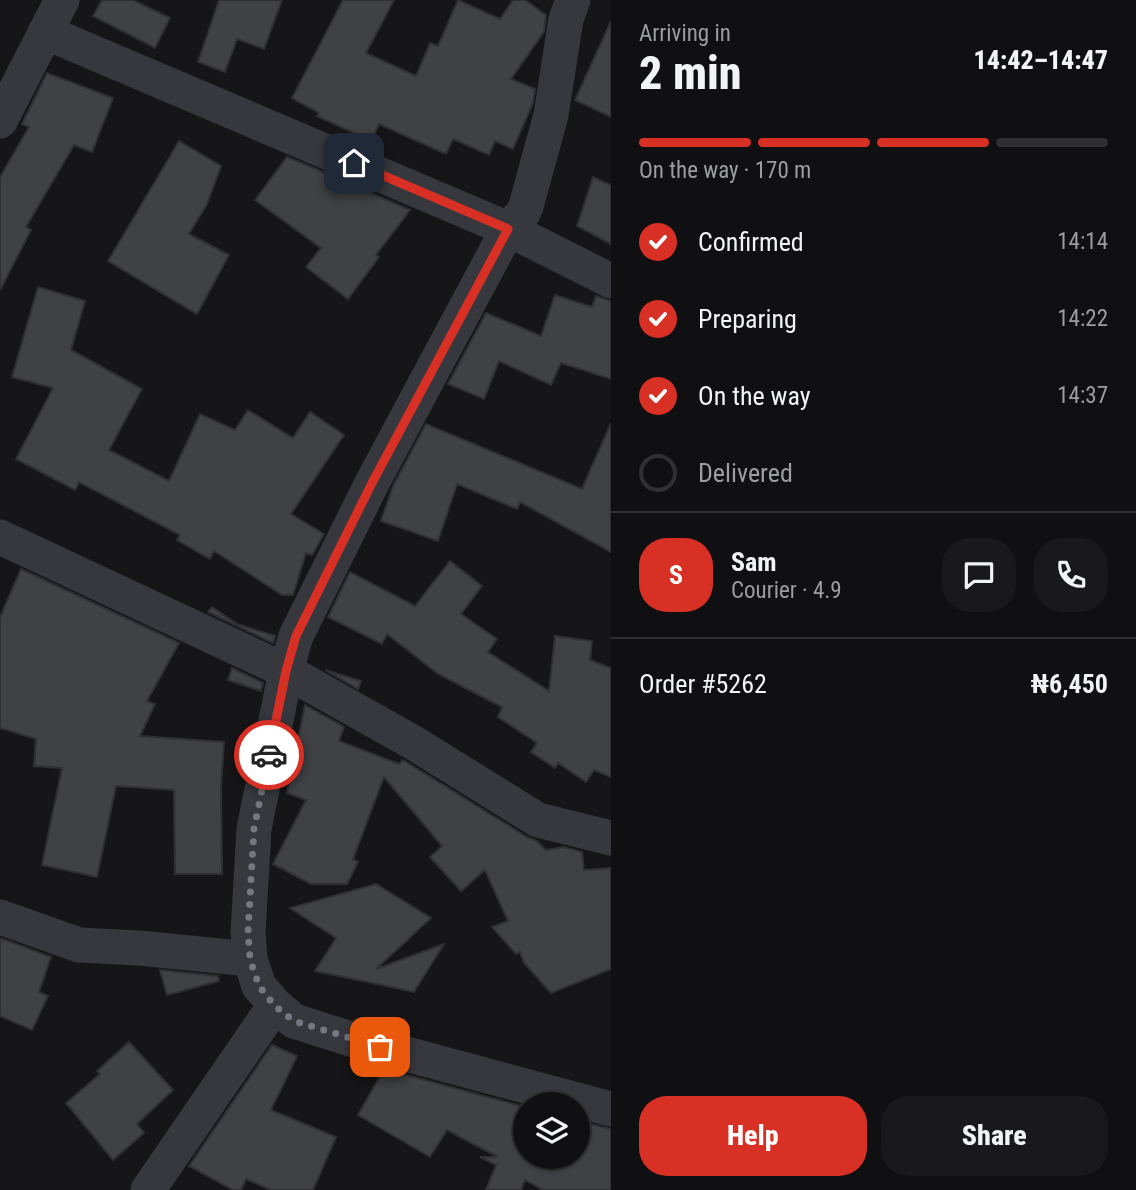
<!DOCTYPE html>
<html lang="en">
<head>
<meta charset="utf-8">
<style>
	body { margin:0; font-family:"Roboto Condensed",sans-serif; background:#19191b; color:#f1f3f6; height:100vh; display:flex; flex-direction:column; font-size:26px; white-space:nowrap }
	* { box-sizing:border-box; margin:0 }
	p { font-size:23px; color:#9c9d9f }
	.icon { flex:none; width:38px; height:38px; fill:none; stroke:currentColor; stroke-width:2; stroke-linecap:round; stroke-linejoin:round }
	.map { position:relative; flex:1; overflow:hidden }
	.sheet { display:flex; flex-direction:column; background:#101012; width:525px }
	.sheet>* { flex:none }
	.fabs { position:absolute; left:513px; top:1092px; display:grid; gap:14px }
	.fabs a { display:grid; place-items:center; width:77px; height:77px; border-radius:50%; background:#101012; box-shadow:0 2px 5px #0004,0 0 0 2px #303032; font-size:35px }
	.pin { position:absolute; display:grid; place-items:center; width:60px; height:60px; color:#fff; margin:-30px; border-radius:14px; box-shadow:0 4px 10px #0006 }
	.courier { position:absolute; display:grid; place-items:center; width:70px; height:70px; margin:-35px; border:5px solid #d93025; border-radius:50%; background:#fff; color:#222; box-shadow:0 2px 9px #0007 }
	.summary em { font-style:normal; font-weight:800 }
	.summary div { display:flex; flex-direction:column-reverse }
	.summary { display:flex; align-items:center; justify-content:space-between; height:119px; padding:0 28px }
	h1 { font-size:46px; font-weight:800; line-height:52px }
	.bar { display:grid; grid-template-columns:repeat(4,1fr); gap:10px 7px; align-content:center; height:84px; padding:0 28px }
	.bar i { height:9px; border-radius:5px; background:#303032 }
	.bar .selected { background:#d93025 }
	.bar p { grid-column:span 4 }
	.line { display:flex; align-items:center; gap:18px; padding:0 28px; border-top:2px solid #303032 }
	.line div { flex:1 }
	.round { display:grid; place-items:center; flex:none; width:74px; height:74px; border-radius:28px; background:#19191b }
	ol { padding:0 28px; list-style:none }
	li { display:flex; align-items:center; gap:21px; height:77px }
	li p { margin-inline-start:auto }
	li .icon { padding:7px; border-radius:50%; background:#d93025; color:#fff; stroke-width:4 }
	li:last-child { color:#9c9d9f }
	li i { width:38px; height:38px; border:4px solid #303032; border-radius:50% }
	.action { display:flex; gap:14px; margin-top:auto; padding:14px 28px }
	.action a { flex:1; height:80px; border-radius:28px; background:#d93025; color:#fff; font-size:28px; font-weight:800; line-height:80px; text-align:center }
	.action a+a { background:#19191b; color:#f1f3f6 }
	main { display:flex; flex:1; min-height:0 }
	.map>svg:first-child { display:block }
	.building { fill:#404145; stroke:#303034; stroke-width:2 }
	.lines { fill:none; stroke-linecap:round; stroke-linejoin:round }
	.minor { stroke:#37383d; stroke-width:35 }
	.done { stroke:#757880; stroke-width:7; stroke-dasharray:0 12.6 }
	.route { stroke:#d93025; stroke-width:9 }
</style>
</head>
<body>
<main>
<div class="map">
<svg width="611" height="1190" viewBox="0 0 611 1190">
	<rect width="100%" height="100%" fill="#161618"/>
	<path class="building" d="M102,0H133L170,18L155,48L93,16Z
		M219,0H282L264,49L237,39L225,72L198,62Z
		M343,0H394L366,53L416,76L430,43L438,46L458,0L500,19L513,0H525L546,15L544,32L511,79L535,89L533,103L513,149L495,141L489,155L453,139L446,154L379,124L371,141L317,116L319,113L292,98Z
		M611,21V117L575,100Z
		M47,73L113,98L92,152L74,145L26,227L31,230L0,290V177L29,127L22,124Z
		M179,141L221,166L207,204L189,234L229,255L197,314L108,261Z
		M287,157L345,181L360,192L362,189L410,210L376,255L379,257L348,299L306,267L321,248L255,200Z
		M593,177L611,185V244L577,226Z
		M38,287L85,301L71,350L142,389L109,450L169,481L200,414L235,430L248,410L293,438L310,412L344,435L291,514L324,534L312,555L306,553L293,595H282L214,551L210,559L177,540L180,535L79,482L75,490L16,459L53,388L12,377Z
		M555,295L592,307L596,296L611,301V379L561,363L551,385L499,361L484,399L448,384L486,313L541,336Z
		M611,423V552L520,502L517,509L457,484L438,541L381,521L393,486L426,424L582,489Z
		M450,561L482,586L461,614L497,639L488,652L549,691L555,636L592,641L590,660L611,668V777L594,770L586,782L558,763L555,768L531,752L537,743L498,717L502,707L438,674L387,634L382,644L328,617L350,572L415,606Z
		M21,569L179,643L147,701L155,704L140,736L224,742L221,786L222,874H175L174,790L116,786L97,877L42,865L62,768L34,766L36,739L0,728V617Z
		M212,607L237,624L275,636L273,643L208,612Z
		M232,668L263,683L261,691L228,680Z
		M325,670L361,681L358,689Z
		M305,705L344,727L339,741L399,764L403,760L527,837L537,841L546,850L564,847L582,852L584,870L611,868V969L551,993L524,963L520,952L516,954L492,927L508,921L485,870L461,891L430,857L442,846L384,777L353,859L358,862L347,884H311L273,864L306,800L287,793Z
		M376,884L431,918L376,969L444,944L414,992L315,971L336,938L290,908Z
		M0,938L51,957L39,992L48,996L32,1030L0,1016Z
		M160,970L218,976L219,981L167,995Z
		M129,1042L173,1090L137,1124L144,1133L113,1160L66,1103L100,1074L97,1071Z
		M272,1045L297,1056L271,1110L336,1137L313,1190H271L246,1179L241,1190H233L189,1166Z
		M384,1069L525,1107V1157H578V1121L611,1129V1190H543L525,1180L521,1190H486L496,1165L480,1157H498L447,1130L430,1157L358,1115Z"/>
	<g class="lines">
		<path class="minor" d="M573,0L566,19L551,115L526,206L523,213L508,229L373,481L296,636L286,671L254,829L248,932L250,959L259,986L275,1005L294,1021L354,1040L611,1109
			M45,32L508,229L611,281
			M0,121L62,0
			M0,537L286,671L414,743L538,820L611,838
			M0,917L79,945L139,948L250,959
			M148,1190L275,1005"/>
	</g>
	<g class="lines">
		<path class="done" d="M269,755L254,829L248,932L250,959L259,986L275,1006L294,1021L380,1047"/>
		<path class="route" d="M269,755L286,671L296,636L373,481L508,229L354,163"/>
	</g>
</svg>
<div class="fabs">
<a><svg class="icon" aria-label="layers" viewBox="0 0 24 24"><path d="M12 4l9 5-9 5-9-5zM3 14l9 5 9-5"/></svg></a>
</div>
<div class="pin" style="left:380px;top:1047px;background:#ea580c"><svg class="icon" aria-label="bag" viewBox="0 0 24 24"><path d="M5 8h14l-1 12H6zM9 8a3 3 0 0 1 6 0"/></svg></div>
<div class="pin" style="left:354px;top:163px;background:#1f2937"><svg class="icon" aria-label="home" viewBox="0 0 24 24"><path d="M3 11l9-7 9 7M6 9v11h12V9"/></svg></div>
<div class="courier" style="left:269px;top:755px"><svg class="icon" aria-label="car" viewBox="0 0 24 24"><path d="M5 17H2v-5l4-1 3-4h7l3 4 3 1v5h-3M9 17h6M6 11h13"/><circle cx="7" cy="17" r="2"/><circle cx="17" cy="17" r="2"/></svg></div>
</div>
<section class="sheet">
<div class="summary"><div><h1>2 min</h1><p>Arriving in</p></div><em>14:42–14:47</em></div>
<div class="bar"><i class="selected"></i><i class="selected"></i><i class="selected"></i><i></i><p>On the way · 170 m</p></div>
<ol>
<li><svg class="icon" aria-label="check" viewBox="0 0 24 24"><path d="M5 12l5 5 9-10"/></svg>Confirmed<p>14:14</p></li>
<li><svg class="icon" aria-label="check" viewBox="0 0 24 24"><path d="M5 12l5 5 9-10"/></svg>Preparing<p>14:22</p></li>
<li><svg class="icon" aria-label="check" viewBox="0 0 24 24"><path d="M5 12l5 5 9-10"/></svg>On the way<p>14:37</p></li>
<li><i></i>Delivered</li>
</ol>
<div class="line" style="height:126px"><b class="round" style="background:#d93025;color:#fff">S</b><div><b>Sam</b><p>Courier · 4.9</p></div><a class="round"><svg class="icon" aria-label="chat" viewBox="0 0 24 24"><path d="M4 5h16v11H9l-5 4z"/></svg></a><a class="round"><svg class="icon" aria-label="phone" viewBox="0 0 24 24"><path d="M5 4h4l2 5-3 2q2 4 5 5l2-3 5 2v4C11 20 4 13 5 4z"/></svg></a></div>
<div class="line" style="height:91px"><div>Order #5262</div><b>₦6,450</b></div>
<div class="action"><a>Help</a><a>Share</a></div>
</section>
</main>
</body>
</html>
